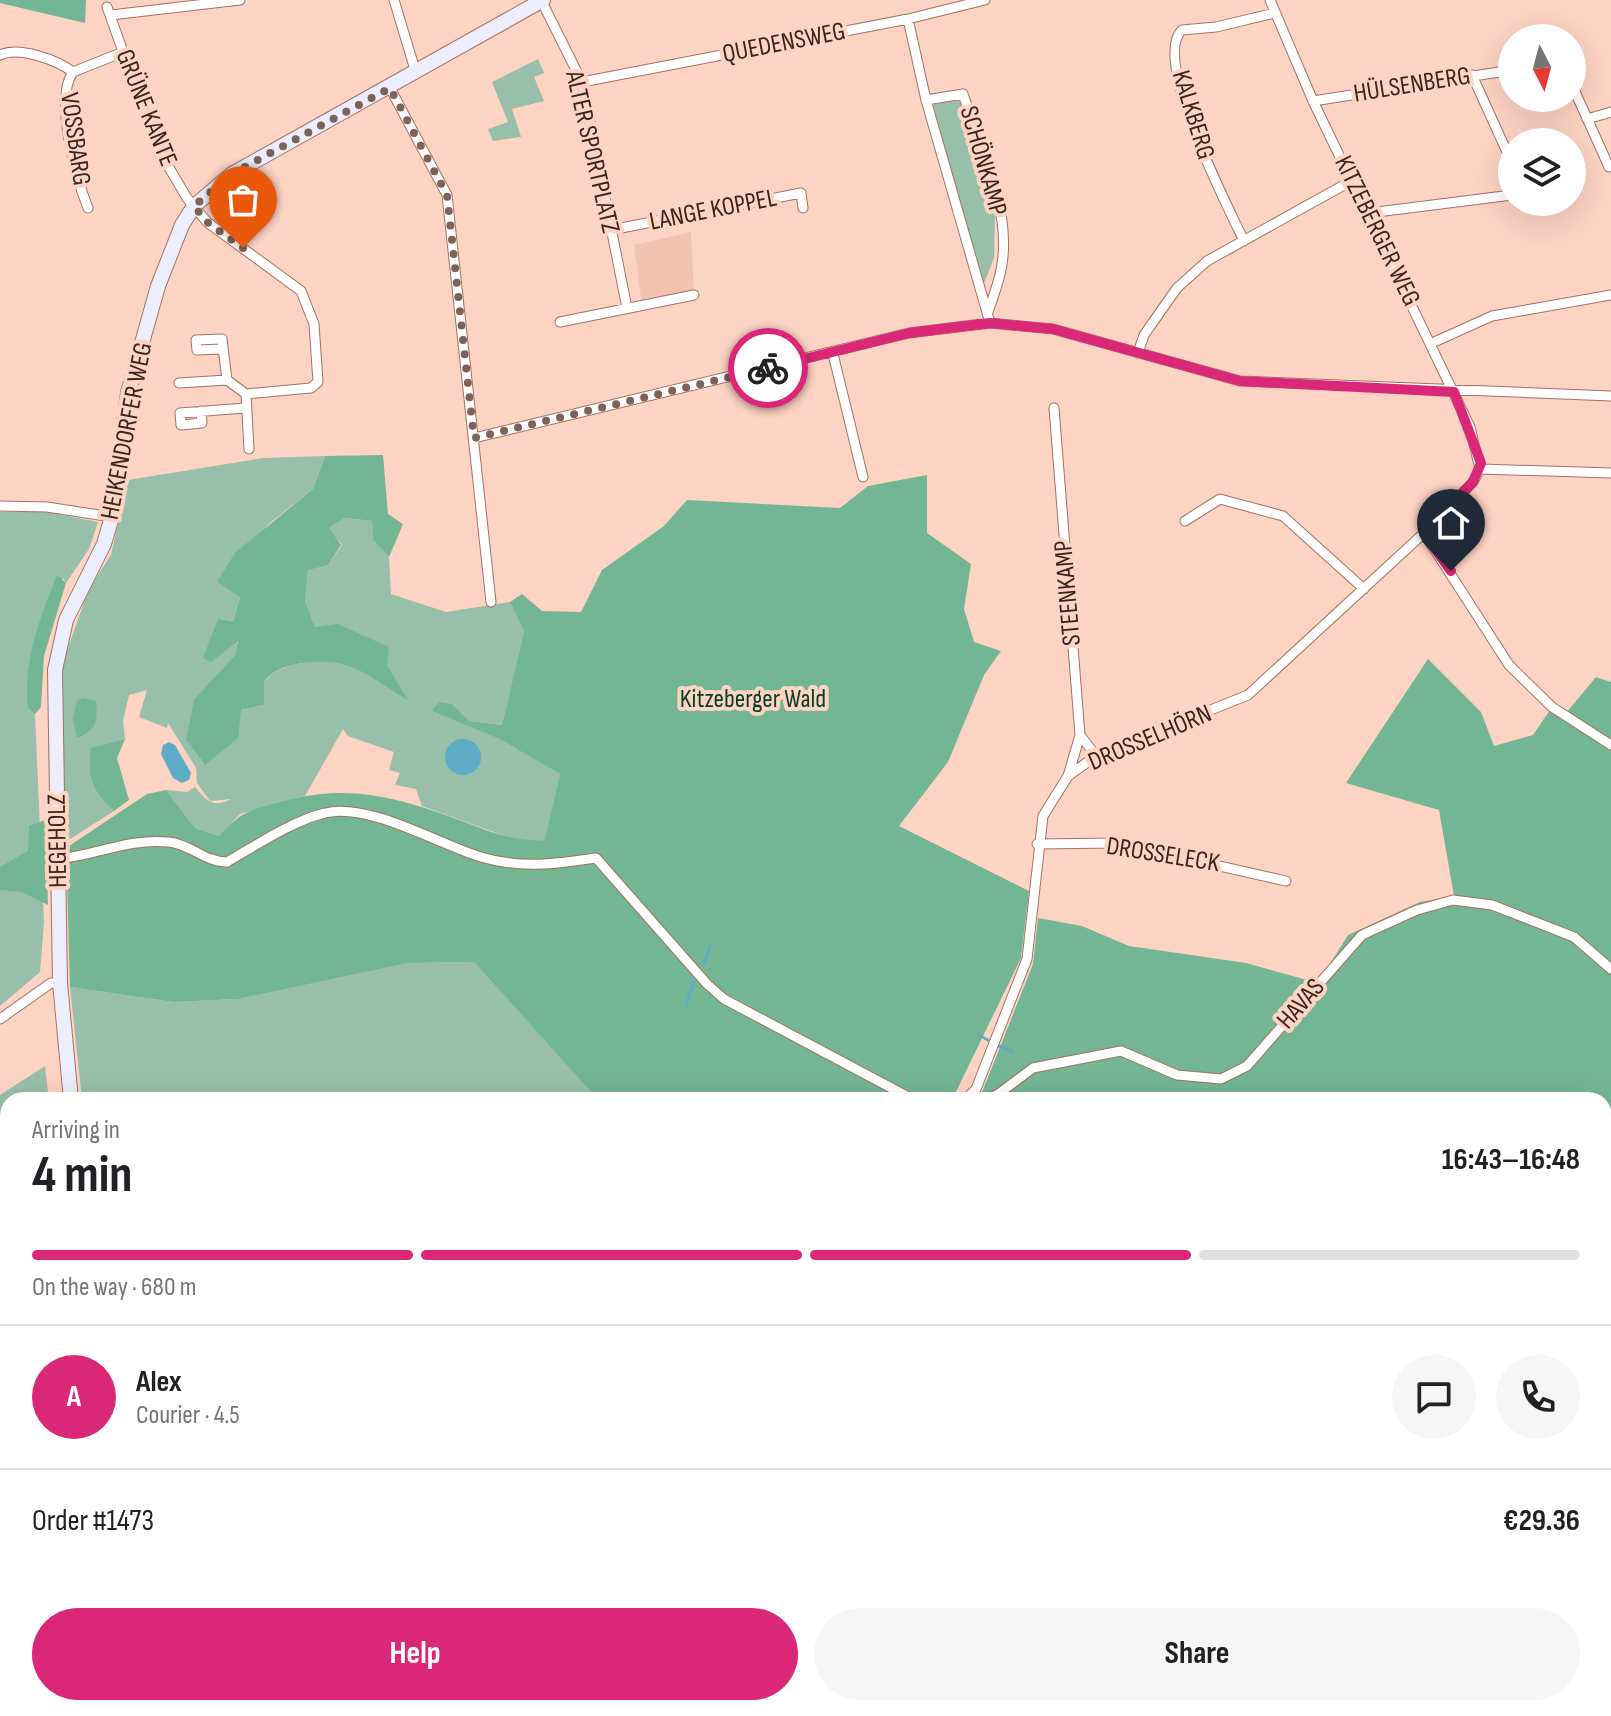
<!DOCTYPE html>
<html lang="en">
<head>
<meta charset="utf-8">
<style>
	body { margin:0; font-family:"Sofia Sans Condensed",sans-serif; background:#f6f6f6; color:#202124; height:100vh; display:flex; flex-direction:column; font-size:30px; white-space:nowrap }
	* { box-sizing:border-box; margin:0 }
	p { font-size:26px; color:#757577 }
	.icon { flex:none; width:44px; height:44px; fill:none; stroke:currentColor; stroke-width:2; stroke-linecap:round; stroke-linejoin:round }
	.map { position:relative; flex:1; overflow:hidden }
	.details { position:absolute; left:0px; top:1092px; width:1612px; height:624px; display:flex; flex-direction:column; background:#fff; border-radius:24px 24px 0 0; box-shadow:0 8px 32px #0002 }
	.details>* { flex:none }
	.needle { width:52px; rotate:174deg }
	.buttons { position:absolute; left:1498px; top:24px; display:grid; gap:16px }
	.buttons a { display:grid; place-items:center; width:88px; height:88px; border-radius:50%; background:#fff; box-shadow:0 8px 32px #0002; font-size:40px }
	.pin { position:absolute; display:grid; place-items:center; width:68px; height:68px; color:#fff; margin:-82px -34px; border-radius:50% 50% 50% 0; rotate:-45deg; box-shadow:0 0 8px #0007 }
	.pin .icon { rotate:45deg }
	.courier { position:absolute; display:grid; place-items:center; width:80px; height:80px; margin:-40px; border:6px solid #db2777; border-radius:50%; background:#fff; color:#222; box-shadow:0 2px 10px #0007 }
	.headline em { font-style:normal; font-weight:700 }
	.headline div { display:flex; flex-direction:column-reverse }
	.headline { display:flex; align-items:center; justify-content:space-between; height:136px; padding:0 32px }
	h1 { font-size:52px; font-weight:700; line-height:60px }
	.bar { display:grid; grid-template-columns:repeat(4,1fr); gap:12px 8px; align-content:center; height:96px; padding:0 32px }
	.bar i { height:10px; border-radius:6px; background:#e0e0e0 }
	.bar .on { background:#db2777 }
	.bar p { grid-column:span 4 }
	.line { display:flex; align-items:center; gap:20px; padding:0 32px; border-top:2px solid #e0e0e0 }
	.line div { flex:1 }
	.round { display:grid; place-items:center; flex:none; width:84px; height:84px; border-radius:42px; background:#f6f6f6 }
	.button { display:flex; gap:16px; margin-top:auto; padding:16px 32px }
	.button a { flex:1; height:92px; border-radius:48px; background:#db2777; color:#fff; font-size:32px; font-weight:700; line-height:92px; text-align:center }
	.button a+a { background:#f6f6f6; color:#202124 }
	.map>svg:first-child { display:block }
	.built { fill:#f3c3b2 }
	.green { fill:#97bfa9 }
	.forest { fill:#73b694 }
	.water { fill:#5eacc5 }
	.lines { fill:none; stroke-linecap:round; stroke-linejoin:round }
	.stream { stroke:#5eacc5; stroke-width:3 }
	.street-casing { stroke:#a27361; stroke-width:11 }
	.secondary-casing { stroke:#a27361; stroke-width:16 }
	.street { stroke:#fff; stroke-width:9 }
	.secondary { stroke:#eceefd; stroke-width:14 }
	.done { stroke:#7d6257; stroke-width:8; stroke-dasharray:0 14.4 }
	.route { stroke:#db2777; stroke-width:10 }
	.labels { text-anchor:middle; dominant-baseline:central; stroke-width:8; stroke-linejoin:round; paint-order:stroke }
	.street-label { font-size:26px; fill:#38251d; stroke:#fdd3c3 }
	.park-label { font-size:26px; fill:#07402a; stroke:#fdd3c3 }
</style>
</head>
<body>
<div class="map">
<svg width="1611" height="1716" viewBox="0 0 1611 1716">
	<rect width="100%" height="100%" fill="#fdd3c3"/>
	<path class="built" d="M691,232L694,295L642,305L634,245Z
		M807,1708H953V1716H803Z"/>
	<path class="green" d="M538,59L544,73L534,77L544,101L512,109L521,137L493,141L488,129L508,122L492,82Z
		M960,98L995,216L994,258L983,286L933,104Z
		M325,456L313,489L270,523L217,582L240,596L233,622L211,662L238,639L235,655L194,699L187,741L204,764L241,710L264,705V681C275,670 288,665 303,663C351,656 367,676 406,698L387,665L315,627L305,601L308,569L328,565L342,545L328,527L345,518L372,521L373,540L389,557L391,594L446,612L510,602L524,631L502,725L469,721L452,704L432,711L500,738L560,774L546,840L518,841L422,806L416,789L395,785L400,773L389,770L394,752L348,736L343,729L305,796L240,814L219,836L195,828L166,790L187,792L195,787C207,802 214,808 231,799L210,801L197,783L196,768L168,723L167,728L139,717L147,690L129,695L123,721L125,739L91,749C86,778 93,791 114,811L64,843L61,668L89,588L111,555L128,480L263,458Z
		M0,512H47L98,522L89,549L66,583L63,578L28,708L35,714L44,922L40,972L0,1006Z
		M474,962L598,1100H82L70,987L173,1002L238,999L409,963Z
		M45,1066L49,1100H8V1433L0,1445V1095Z
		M82,1708H187L175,1716H83Z"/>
	<path class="forest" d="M0,0H86L85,23L0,3Z
		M383,455L388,514L403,524L389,557L373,540L372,521L345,518L329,527L341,545L328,565L308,570L305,601L315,627L338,624L389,647L387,665L408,700C369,677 351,656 304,663C288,665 275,669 264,681V705L241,710L238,738L205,765L186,740L194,699L235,655L238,641L211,662L203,658L218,619L233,622L240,597L217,582L235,553L313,489L325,456Z
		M927,475V533L971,564L964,609L974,642L1001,651L984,675L948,762L899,826L1029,891L1021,958L952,1100H598L474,962L409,963L238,999L173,1002L70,987L66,848L147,794L166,790L195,828L219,836C245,808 252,810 288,800C350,783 404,799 462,821C491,832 514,842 545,840L560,774L500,739L432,711L439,702L452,704L469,721L502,725L524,631L510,602L522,594L542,611L581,612L602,570L664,526L687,500L840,508L868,486Z
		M57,575L66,583L44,656L41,707L35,714L28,708C23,660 40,619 57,575Z
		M1428,659L1481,712L1494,746L1533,735L1552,707L1566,713L1596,677L1611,682V1240H1604V1100H979L1033,964L1038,918L1082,926L1129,946L1246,963L1318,983L1348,935L1420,902L1454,896L1439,810L1346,783Z
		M84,698L96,701C98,721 97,730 77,738L73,719L77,700Z
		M125,739L117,758L129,800L114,811C93,791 86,778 91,748Z
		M45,820L48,905L22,892L0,890V867L28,851L29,826Z
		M8,1433V1703L0,1688V1445Z
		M971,1708H1312L1308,1716H972Z"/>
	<path class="water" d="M445 757a18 18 0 1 1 36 0a18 18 0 1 1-36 0Z
		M169,742L175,745L191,773L189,780L182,783L173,778L161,754L163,745Z"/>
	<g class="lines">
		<path class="stream" d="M704,963L710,946
			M686,1005L695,979
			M980,1036L990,1041
			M999,1046L1013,1052"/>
		<defs>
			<path id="street" d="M394,0L416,73
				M541,0L582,82L627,308
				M107,7L158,149L187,198L207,222L301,291L314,324L318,382L311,388L246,394L249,449
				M111,15L240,0
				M908,19L926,100L990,323
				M0,55C19,46 57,60 73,72
				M1472,75L1507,152
				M582,82L908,19L985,0
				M1572,85L1609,167
				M390,88L447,195L491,602
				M926,100L963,94C980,146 1011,209 1002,264C1000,280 993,297 988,312
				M1313,101L1512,70
				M1587,119L1611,112
				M88,208C76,178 54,99 73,72L123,52
				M1369,213L1512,195
				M611,230L801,193L803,208
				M1244,241C1228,207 1151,58 1182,30L1216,27L1275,13
				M560,322L694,295
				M1432,343L1492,316L1611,295
				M223,349L197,350L196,340L222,339L227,380
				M1138,353L1144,335L1177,288L1207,261L1353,180
				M833,354L863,477
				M179,383L227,380L246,394
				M1054,408L1080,735L1068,776
				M201,411L202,423L181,425L180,413L245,408
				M474,438L909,333L990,323L1053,329L1240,381L1611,396
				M1480,469L1611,473
				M0,506L47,507L112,517
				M1185,521L1220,499L1283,516L1364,589
				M1424,533L1509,665L1552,707L1611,745
				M1080,735L1096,756
				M1037,844L1118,843L1286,881
				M58,859C97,855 129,838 169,842C190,844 205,862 227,862C255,846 294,820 325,813C369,802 440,845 481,857C520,869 556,864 596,858L707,984L724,999L914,1100
				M0,1019L51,983H60
				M965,1100L976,1089L1027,959L1043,816L1068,776L1096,756L1248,695L1424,533L1473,482L1480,469L1470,427L1313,101L1270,0
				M984,1100L997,1095L1033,1068L1121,1051L1177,1075L1221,1079L1247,1066L1362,935L1417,910L1453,900L1492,905L1574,937L1611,969
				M1604,1378L1611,1377
				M1604,1419L1611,1412
				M480,1708L500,1716
				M960,1708V1716
				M198,1716L207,1708"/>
			<path id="secondary" d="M71,1100L60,983L55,670L66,620L104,544L112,517L128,393L158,286L182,225L194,206L232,174L543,0
				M58,1708L60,1716"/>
		</defs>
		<use href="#street" class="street-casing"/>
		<use href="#secondary" class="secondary-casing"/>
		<use href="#street" class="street"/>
		<use href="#secondary" class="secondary"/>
	</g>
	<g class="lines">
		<path class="done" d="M243,248L207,222L194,206L232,174L390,88L447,195L474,438L768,368"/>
		<path class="route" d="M768,368L909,333L990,323L1053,329L1240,381L1454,392L1481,463L1473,482L1424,533L1451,571"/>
	</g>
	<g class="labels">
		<g class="street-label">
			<text transform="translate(784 43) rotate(-11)">QUEDENSWEG</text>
			<text transform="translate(1412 85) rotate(-9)">HÜLSENBERG</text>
			<text transform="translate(146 108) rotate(68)">GRÜNE KANTE</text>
			<text transform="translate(1193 115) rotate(73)">KALKBERG</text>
			<text transform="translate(75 139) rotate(82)">VOSSBARG</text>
			<text transform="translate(592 152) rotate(77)">ALTER SPORTPLATZ</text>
			<text transform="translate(983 161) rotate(74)">SCHÖNKAMP</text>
			<text transform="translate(713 210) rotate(-11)">LANGE KOPPEL</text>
			<text transform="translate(1377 231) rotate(64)">KITZEBERGER WEG</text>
			<text transform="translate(127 431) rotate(-79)">HEIKENDORFER WEG</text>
			<text transform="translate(1068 593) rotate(-95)">STEENKAMP</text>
			<text transform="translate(1150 738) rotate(-23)">DROSSELHÖRN</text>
			<text transform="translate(58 841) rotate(-91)">HEGEHOLZ</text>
			<text transform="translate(1163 855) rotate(9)">DROSSELECK</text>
			<text transform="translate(1301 1004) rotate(-49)">HAVAS</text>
		</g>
		<g class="park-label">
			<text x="753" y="699">Kitzeberger Wald</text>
		</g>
	</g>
</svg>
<div class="buttons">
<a><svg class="needle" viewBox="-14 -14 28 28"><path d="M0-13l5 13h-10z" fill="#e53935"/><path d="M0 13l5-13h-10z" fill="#757577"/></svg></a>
<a><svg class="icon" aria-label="layers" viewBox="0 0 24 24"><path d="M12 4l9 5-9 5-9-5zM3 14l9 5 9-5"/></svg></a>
</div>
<div class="pin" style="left:243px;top:248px;background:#ea580c"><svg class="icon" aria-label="bag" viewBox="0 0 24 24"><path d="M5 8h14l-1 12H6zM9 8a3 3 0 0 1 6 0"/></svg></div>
<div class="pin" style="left:1451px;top:571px;background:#1f2937"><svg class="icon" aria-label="home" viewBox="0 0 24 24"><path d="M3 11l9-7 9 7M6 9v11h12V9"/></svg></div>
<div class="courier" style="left:768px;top:368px"><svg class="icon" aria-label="bike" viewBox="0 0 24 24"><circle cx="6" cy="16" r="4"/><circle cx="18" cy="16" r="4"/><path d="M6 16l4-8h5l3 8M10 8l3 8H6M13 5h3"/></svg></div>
<section class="details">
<div class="headline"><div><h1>4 min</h1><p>Arriving in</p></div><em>16:43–16:48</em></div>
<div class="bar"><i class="on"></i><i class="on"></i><i class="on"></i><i></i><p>On the way · 680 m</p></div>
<div class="line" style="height:144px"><b class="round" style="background:#db2777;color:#fff">A</b><div><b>Alex</b><p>Courier · 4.5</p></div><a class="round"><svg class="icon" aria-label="chat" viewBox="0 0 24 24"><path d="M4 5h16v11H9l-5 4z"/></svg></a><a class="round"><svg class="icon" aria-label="phone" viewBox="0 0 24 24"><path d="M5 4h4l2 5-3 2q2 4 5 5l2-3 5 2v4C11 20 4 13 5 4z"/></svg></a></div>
<div class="line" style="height:104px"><div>Order #1473</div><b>€29.36</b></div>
<div class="button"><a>Help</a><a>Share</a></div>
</section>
</div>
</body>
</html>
